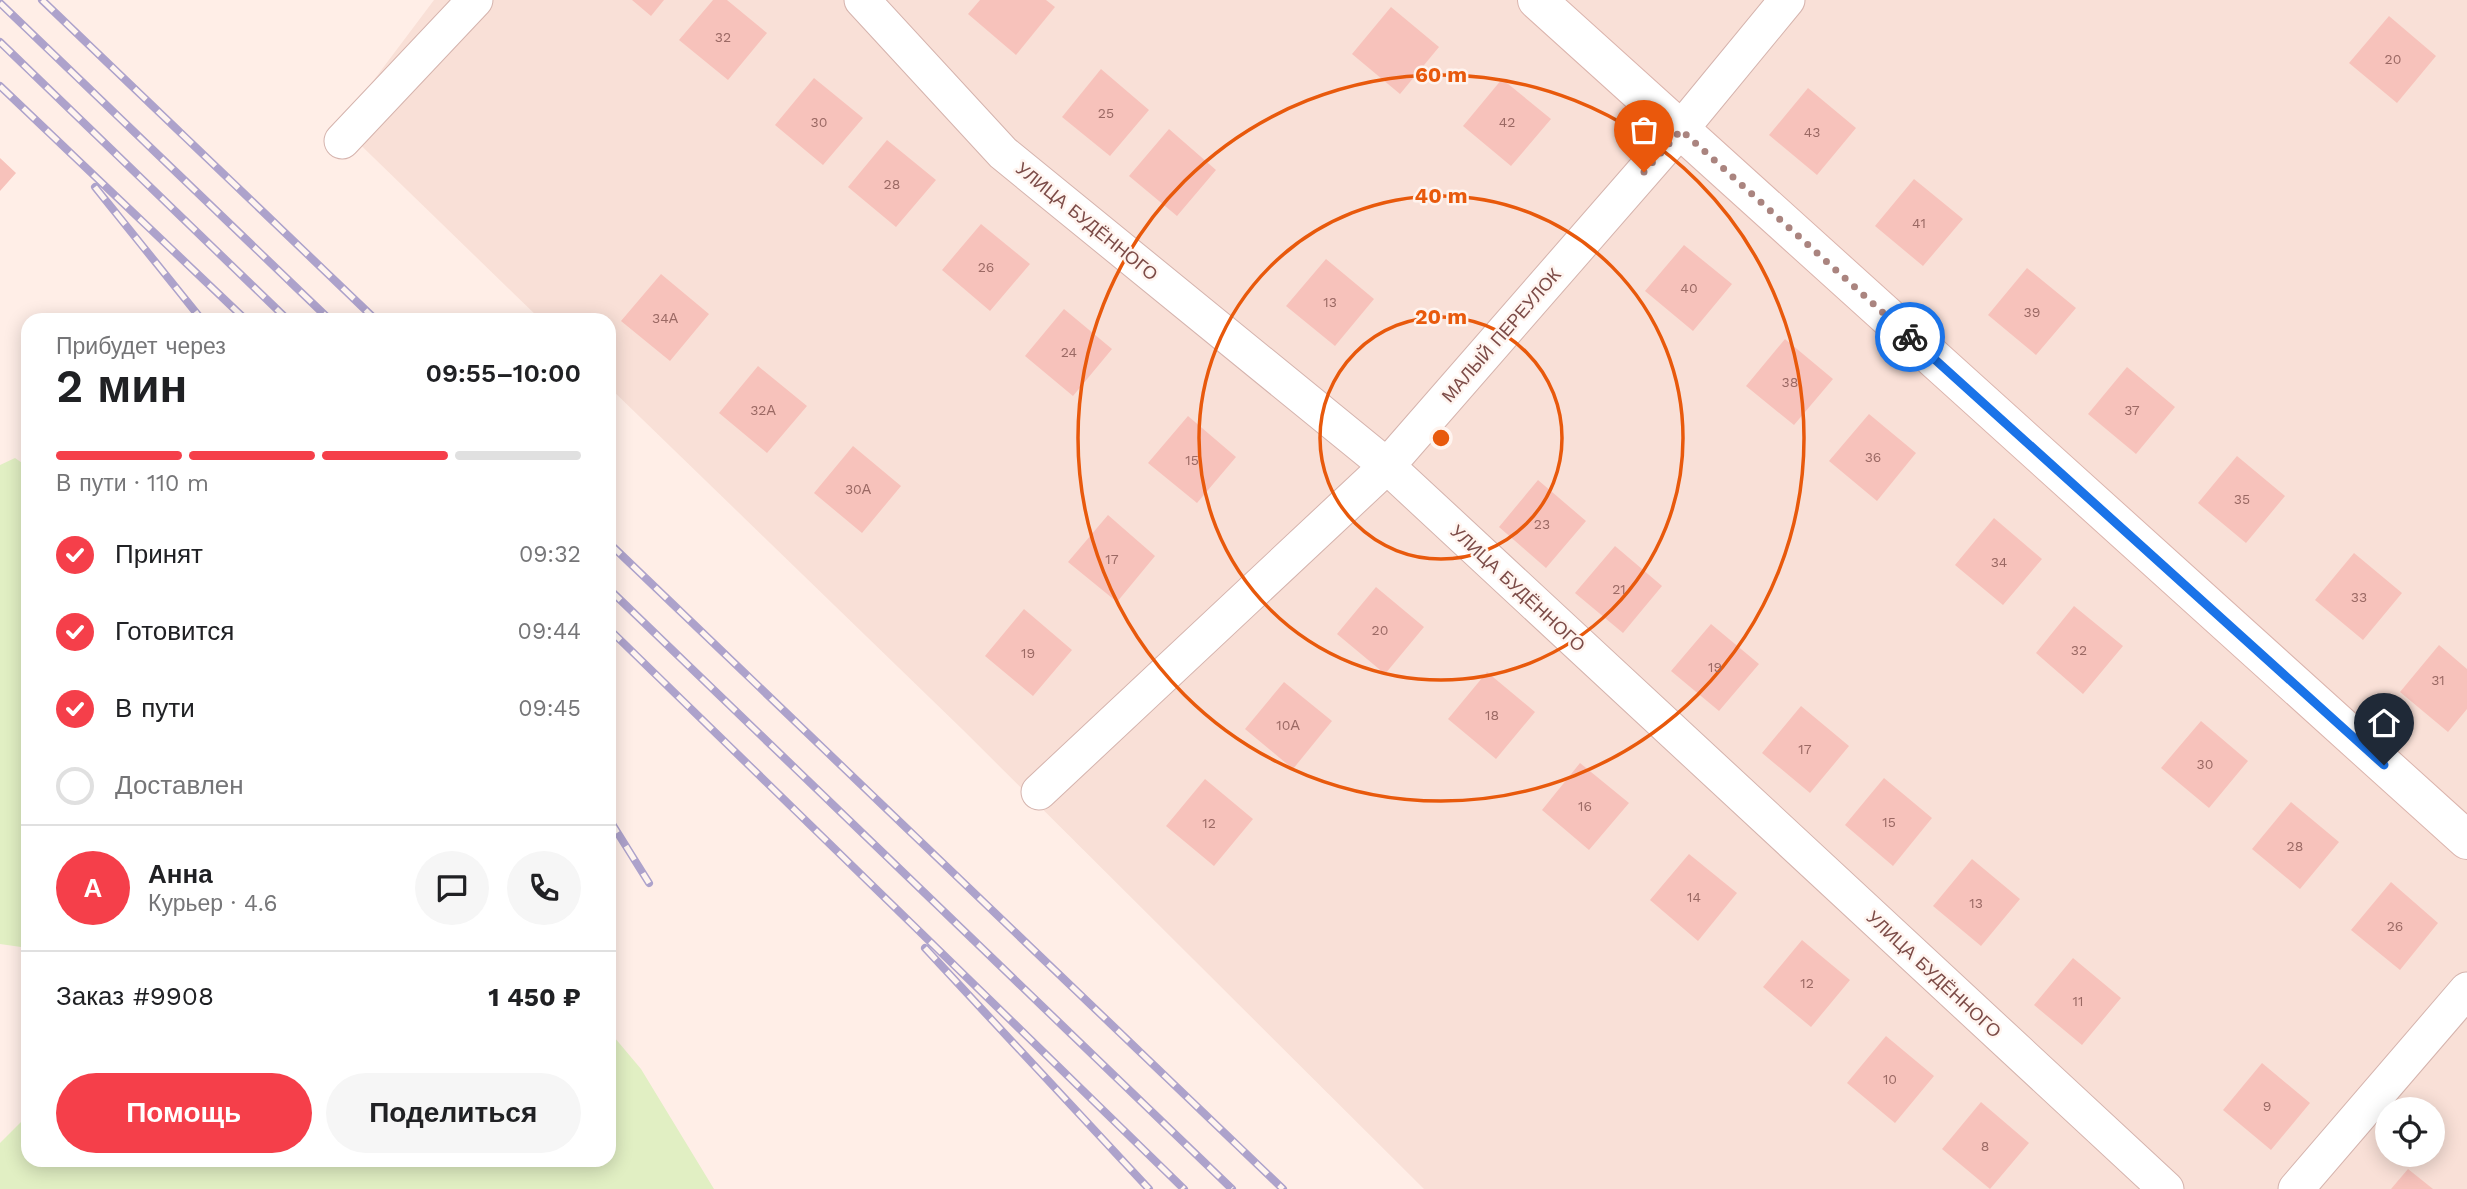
<!DOCTYPE html>
<html lang="ru">
<head>
<meta charset="utf-8">
<style>
	body { margin:0; font-family:"Work Sans",sans-serif; background:#f6f6f6; color:#202124; height:100vh; display:flex; flex-direction:column; font-size:26px; white-space:nowrap }
	* { box-sizing:border-box; margin:0 }
	p { font-size:23px; color:#757577 }
	.icon { flex:none; width:38px; height:38px; fill:none; stroke:currentColor; stroke-width:2; stroke-linecap:round; stroke-linejoin:round }
	.map { position:relative; flex:1; overflow:hidden }
	.drawer { position:absolute; left:21px; top:313px; width:595px; height:854px; display:flex; flex-direction:column; background:#fff; border-radius:21px; box-shadow:0 4px 18px #0003 }
	.drawer>* { flex:none }
	.buttons { position:absolute; left:2375px; top:1097px; display:grid; gap:14px }
	.buttons a { display:grid; place-items:center; width:70px; height:70px; border-radius:50%; background:#fff; box-shadow:0 4px 18px #0003; font-size:35px }
	.pin { position:absolute; display:grid; place-items:center; width:60px; height:60px; color:#fff; margin:-72px -30px; border-radius:50% 50% 50% 0; rotate:-45deg; box-shadow:0 0 7px #0007 }
	.pin .icon { rotate:45deg }
	.courier { position:absolute; display:grid; place-items:center; width:70px; height:70px; margin:-35px; border:5px solid #1a73e8; border-radius:50%; background:#fff; color:#222; box-shadow:0 2px 9px #0007 }
	.head em { font-style:normal; font-weight:600 }
	.head div { display:flex; flex-direction:column-reverse }
	.head { display:flex; align-items:center; justify-content:space-between; height:119px; padding:0 35px }
	h1 { font-size:46px; font-weight:600; line-height:52px }
	.bar { display:grid; grid-template-columns:repeat(4,1fr); gap:10px 7px; align-content:center; height:84px; padding:0 35px }
	.bar i { height:9px; border-radius:5px; background:#e0e0e0 }
	.bar .selected { background:#f53f4a }
	.bar p { grid-column:span 4 }
	.line { display:flex; align-items:center; gap:18px; padding:0 35px; border-top:2px solid #e0e0e0 }
	.line div { flex:1 }
	.round { display:grid; place-items:center; flex:none; width:74px; height:74px; border-radius:37px; background:#f6f6f6 }
	ol { padding:0 35px; list-style:none }
	li { display:flex; align-items:center; gap:21px; height:77px }
	li p { margin-inline-start:auto }
	li .icon { padding:7px; border-radius:50%; background:#f53f4a; color:#fff; stroke-width:4 }
	li:last-child { color:#757577 }
	li i { width:38px; height:38px; border:4px solid #e0e0e0; border-radius:50% }
	.cta { display:flex; gap:14px; margin-top:auto; padding:14px 35px }
	.cta a { flex:1; height:80px; border-radius:42px; background:#f53f4a; color:#fff; font-size:28px; font-weight:600; line-height:80px; text-align:center }
	.cta a+a { background:#f6f6f6; color:#202124 }
	.map>svg:first-child { display:block }
	.residential { fill:#f9e0d7; fill-rule:evenodd }
	.green { fill:#e1efc3 }
	.building { fill:#f7c2bb }
	.lines { fill:none; stroke-linecap:round; stroke-linejoin:round }
	.street-casing { stroke:#d5b3ad; stroke-width:37 }
	.secondary-casing { stroke:#dbb4ad; stroke-width:40 }
	.street { stroke:#fff; stroke-width:35 }
	.secondary { stroke:#fff; stroke-width:38 }
	.rail-casing { stroke:#ada2cb; stroke-width:8 }
	.rail { stroke:#fff4ef; stroke-width:5; stroke-dasharray:16; stroke-linecap:butt }
	.done { stroke:#aa847f; stroke-width:7; stroke-dasharray:0 12.6 }
	.route { stroke:#1a73e8; stroke-width:9 }
	.ring { fill:none; stroke:#e8590c; stroke-width:3.5 }
	.labels { text-anchor:middle; dominant-baseline:central; stroke-width:5; stroke-linejoin:round; paint-order:stroke }
	.number-label { font-size:14px; fill:#9b6964 }
	.street-label { font-size:18px; fill:#7c4b47; stroke:#fff4ef }
	.centre { fill:#e8590c; stroke:#fff4ef; stroke-width:3.5 }
	.ring-label { font-size:21px; text-anchor:middle; font-weight:bold; fill:#e8590c; stroke:#fff4ef; stroke-width:5; stroke-linejoin:round; paint-order:stroke }
</style>
</head>
<body>
<div class="map">
<svg width="2467" height="1189" viewBox="0 0 2467 1189">
	<rect width="100%" height="100%" fill="#ffeee7"/>
	<path class="residential" d="M434,0H2467V1189H1424L962,729L609,387V320H541L340,125ZM2387,1110H2432V1155H2387Z"/>
	<path class="green" d="M15,458L28,467V948L0,944V465Z
		M609,1031L641,1069L714,1189H0V1143L28,1115V1160H609Z"/>
	<path class="building" d="M632,0H664L651,16Z
		M713,0H727L767,33L728,80L679,40Z
		M980,0H1046L1055,7L1016,55L968,14Z
		M1391,7L1439,47L1400,94L1352,54Z
		M2389,16L2436,56L2397,103L2349,63Z
		M1101,69L1149,110L1110,156L1062,117Z
		M814,78L863,118L823,165L775,125Z
		M1502,79L1551,119L1511,166L1463,126Z
		M1808,88L1856,128L1817,175L1769,135Z
		M1169,129L1216,170L1177,216L1129,176Z
		M887,140L936,180L896,227L848,187Z
		M0,158L16,173L0,191Z
		M1914,179L1963,219L1923,266L1875,226Z
		M981,224L1030,264L990,311L942,270Z
		M1684,245L1732,284L1693,331L1645,291Z
		M1326,259L1374,299L1335,346L1286,306Z
		M2027,268L2076,308L2036,355L1988,315Z
		M661,274L709,314L670,361L621,321Z
		M1064,309L1112,349L1073,396L1025,356Z
		M1785,339L1833,379L1794,425L1746,386Z
		M758,366L807,406L767,453L719,413Z
		M2127,367L2175,407L2136,454L2088,414Z
		M1869,414L1916,453L1877,501L1829,461Z
		M1188,416L1236,457L1197,503L1148,463Z
		M853,446L901,486L862,533L814,493Z
		M2237,456L2285,496L2246,543L2198,503Z
		M1538,480L1586,521L1546,568L1499,527Z
		M1108,515L1155,556L1117,602L1068,562Z
		M1994,518L2042,559L2003,605L1955,565Z
		M1615,546L1662,586L1623,633L1575,593Z
		M2354,553L2402,593L2363,640L2315,600Z
		M1376,587L1424,627L1385,674L1337,634Z
		M2074,606L2123,646L2083,694L2036,653Z
		M1024,609L1072,650L1033,696L985,656Z
		M1711,624L1759,664L1719,711L1671,671Z
		M2439,645L2467,669V709L2448,732L2400,692Z
		M1487,672L1535,712L1496,759L1448,719Z
		M1284,682L1332,721L1293,769L1245,729Z
		M1801,706L1849,746L1810,793L1762,753Z
		M2201,721L2248,761L2209,808L2161,768Z
		M1580,763L1629,803L1589,850L1542,810Z
		M1884,778L1932,818L1893,866L1845,825Z
		M1205,779L1253,819L1214,866L1166,826Z
		M2291,802L2339,842L2300,889L2252,849Z
		M1689,854L1737,893L1698,941L1650,900Z
		M1972,859L2020,899L1981,946L1933,906Z
		M2391,882L2438,923L2400,970L2351,930Z
		M1802,940L1850,980L1811,1027L1763,987Z
		M2073,958L2121,998L2082,1045L2034,1005Z
		M1886,1036L1934,1076L1895,1123L1847,1083Z
		M2262,1063L2310,1103L2271,1150L2223,1110Z
		M1981,1102L2029,1143L1990,1189L1942,1149Z
		M2408,1169L2433,1189H2391Z"/>
	<g class="lines">
		<defs>
			<path id="street" d="M862,0L1003,153L1387,466L2166,1189
				M342,141L475,0
				M1039,792L1387,466L1680,130L1787,0
				M2296,1189L2467,990"/>
			<path id="secondary" d="M1537,0L2467,840"/>
		</defs>
		<use href="#street" class="street-casing"/>
		<use href="#secondary" class="secondary-casing"/>
		<use href="#street" class="street"/>
		<use href="#secondary" class="secondary"/>
		<defs>
			<path id="rail" d="M42,0L376,320
				M0,3L330,320
				M0,42L288,320
				M0,86L246,320
				M95,187L202,320
				M609,543L1283,1189
				M609,589L1232,1189
				M609,629L1184,1189
				M609,819L649,883
				M925,948L1149,1189"/>
		</defs>
		<use href="#rail" class="rail-casing"/>
		<use href="#rail" class="rail"/>
	</g>
	<g class="lines">
		<path class="done" d="M1644,172L1681,130L1910,337"/>
		<path class="route" d="M1910,337L2384,765"/>
	</g>
	<g class="ring">
		<circle cx="1441" cy="438" r="121"/>
		<circle cx="1441" cy="438" r="242"/>
		<circle cx="1441" cy="438" r="363"/>
	</g>
	<g class="labels">
		<g class="number-label">
			<text x="723" y="37">32</text>
			<text x="2393" y="59">20</text>
			<text x="1106" y="113">25</text>
			<text x="819" y="122">30</text>
			<text x="1507" y="122">42</text>
			<text x="1812" y="132">43</text>
			<text x="892" y="184">28</text>
			<text x="1919" y="223">41</text>
			<text x="986" y="267">26</text>
			<text x="1689" y="288">40</text>
			<text x="1330" y="302">13</text>
			<text x="2032" y="312">39</text>
			<text x="665" y="318">34А</text>
			<text x="1069" y="352">24</text>
			<text x="1790" y="382">38</text>
			<text x="763" y="410">32А</text>
			<text x="2132" y="410">37</text>
			<text x="1873" y="457">36</text>
			<text x="1192" y="460">15</text>
			<text x="858" y="489">30А</text>
			<text x="2242" y="499">35</text>
			<text x="1542" y="524">23</text>
			<text x="1112" y="559">17</text>
			<text x="1999" y="562">34</text>
			<text x="1619" y="589">21</text>
			<text x="2359" y="597">33</text>
			<text x="1380" y="630">20</text>
			<text x="2079" y="650">32</text>
			<text x="1028" y="653">19</text>
			<text x="1715" y="667">19</text>
			<text x="2438" y="680">31</text>
			<text x="1492" y="715">18</text>
			<text x="1288" y="725">10А</text>
			<text x="1805" y="749">17</text>
			<text x="2205" y="764">30</text>
			<text x="1585" y="806">16</text>
			<text x="1889" y="822">15</text>
			<text x="1209" y="823">12</text>
			<text x="2295" y="846">28</text>
			<text x="1694" y="897">14</text>
			<text x="1976" y="903">13</text>
			<text x="2395" y="926">26</text>
			<text x="1807" y="983">12</text>
			<text x="2078" y="1001">11</text>
			<text x="1890" y="1079">10</text>
			<text x="2267" y="1106">9</text>
			<text x="1985" y="1146">8</text>
		</g>
		<g class="street-label">
			<text transform="translate(1087 221) rotate(39)">УЛИЦА БУДЁННОГО</text>
			<text transform="translate(1501 335) rotate(-49)">МАЛЫЙ ПЕРЕУЛОК</text>
			<text transform="translate(1518 588) rotate(43)">УЛИЦА БУДЁННОГО</text>
			<text transform="translate(1934 974) rotate(43)">УЛИЦА БУДЁННОГО</text>
		</g>
	</g>
	<circle cx="1441" cy="438" r="10" class="centre"/>
	<g class="ring-label">
		<text x="1441" y="82">60 m</text>
		<text x="1441" y="203">40 m</text>
		<text x="1441" y="324">20 m</text>
	</g>
</svg>
<div class="buttons">
<a><svg class="icon" aria-label="locate" viewBox="0 0 24 24"><circle cx="12" cy="12" r="6"/><path d="M12 2v4M12 18v4M2 12h4M18 12h4"/></svg></a>
</div>
<div class="pin" style="left:1644px;top:172px;background:#ea580c"><svg class="icon" aria-label="bag" viewBox="0 0 24 24"><path d="M5 8h14l-1 12H6zM9 8a3 3 0 0 1 6 0"/></svg></div>
<div class="pin" style="left:2384px;top:765px;background:#1f2937"><svg class="icon" aria-label="home" viewBox="0 0 24 24"><path d="M3 11l9-7 9 7M6 9v11h12V9"/></svg></div>
<div class="courier" style="left:1910px;top:337px"><svg class="icon" aria-label="bike" viewBox="0 0 24 24"><circle cx="6" cy="16" r="4"/><circle cx="18" cy="16" r="4"/><path d="M6 16l4-8h5l3 8M10 8l3 8H6M13 5h3"/></svg></div>
<section class="drawer">
<div class="head"><div><h1>2 мин</h1><p>Прибудет через</p></div><em>09:55–10:00</em></div>
<div class="bar"><i class="selected"></i><i class="selected"></i><i class="selected"></i><i></i><p>В пути · 110 m</p></div>
<ol>
<li><svg class="icon" aria-label="check" viewBox="0 0 24 24"><path d="M5 12l5 5 9-10"/></svg>Принят<p>09:32</p></li>
<li><svg class="icon" aria-label="check" viewBox="0 0 24 24"><path d="M5 12l5 5 9-10"/></svg>Готовится<p>09:44</p></li>
<li><svg class="icon" aria-label="check" viewBox="0 0 24 24"><path d="M5 12l5 5 9-10"/></svg>В пути<p>09:45</p></li>
<li><i></i>Доставлен</li>
</ol>
<div class="line" style="height:126px"><b class="round" style="background:#f53f4a;color:#fff">А</b><div><b>Анна</b><p>Курьер · 4.6</p></div><a class="round"><svg class="icon" aria-label="chat" viewBox="0 0 24 24"><path d="M4 5h16v11H9l-5 4z"/></svg></a><a class="round"><svg class="icon" aria-label="phone" viewBox="0 0 24 24"><path d="M5 4h4l2 5-3 2q2 4 5 5l2-3 5 2v4C11 20 4 13 5 4z"/></svg></a></div>
<div class="line" style="height:91px"><div>Заказ #9908</div><b>1 450 ₽</b></div>
<div class="cta"><a>Помощь</a><a>Поделиться</a></div>
</section>
</div>
</body>
</html>
